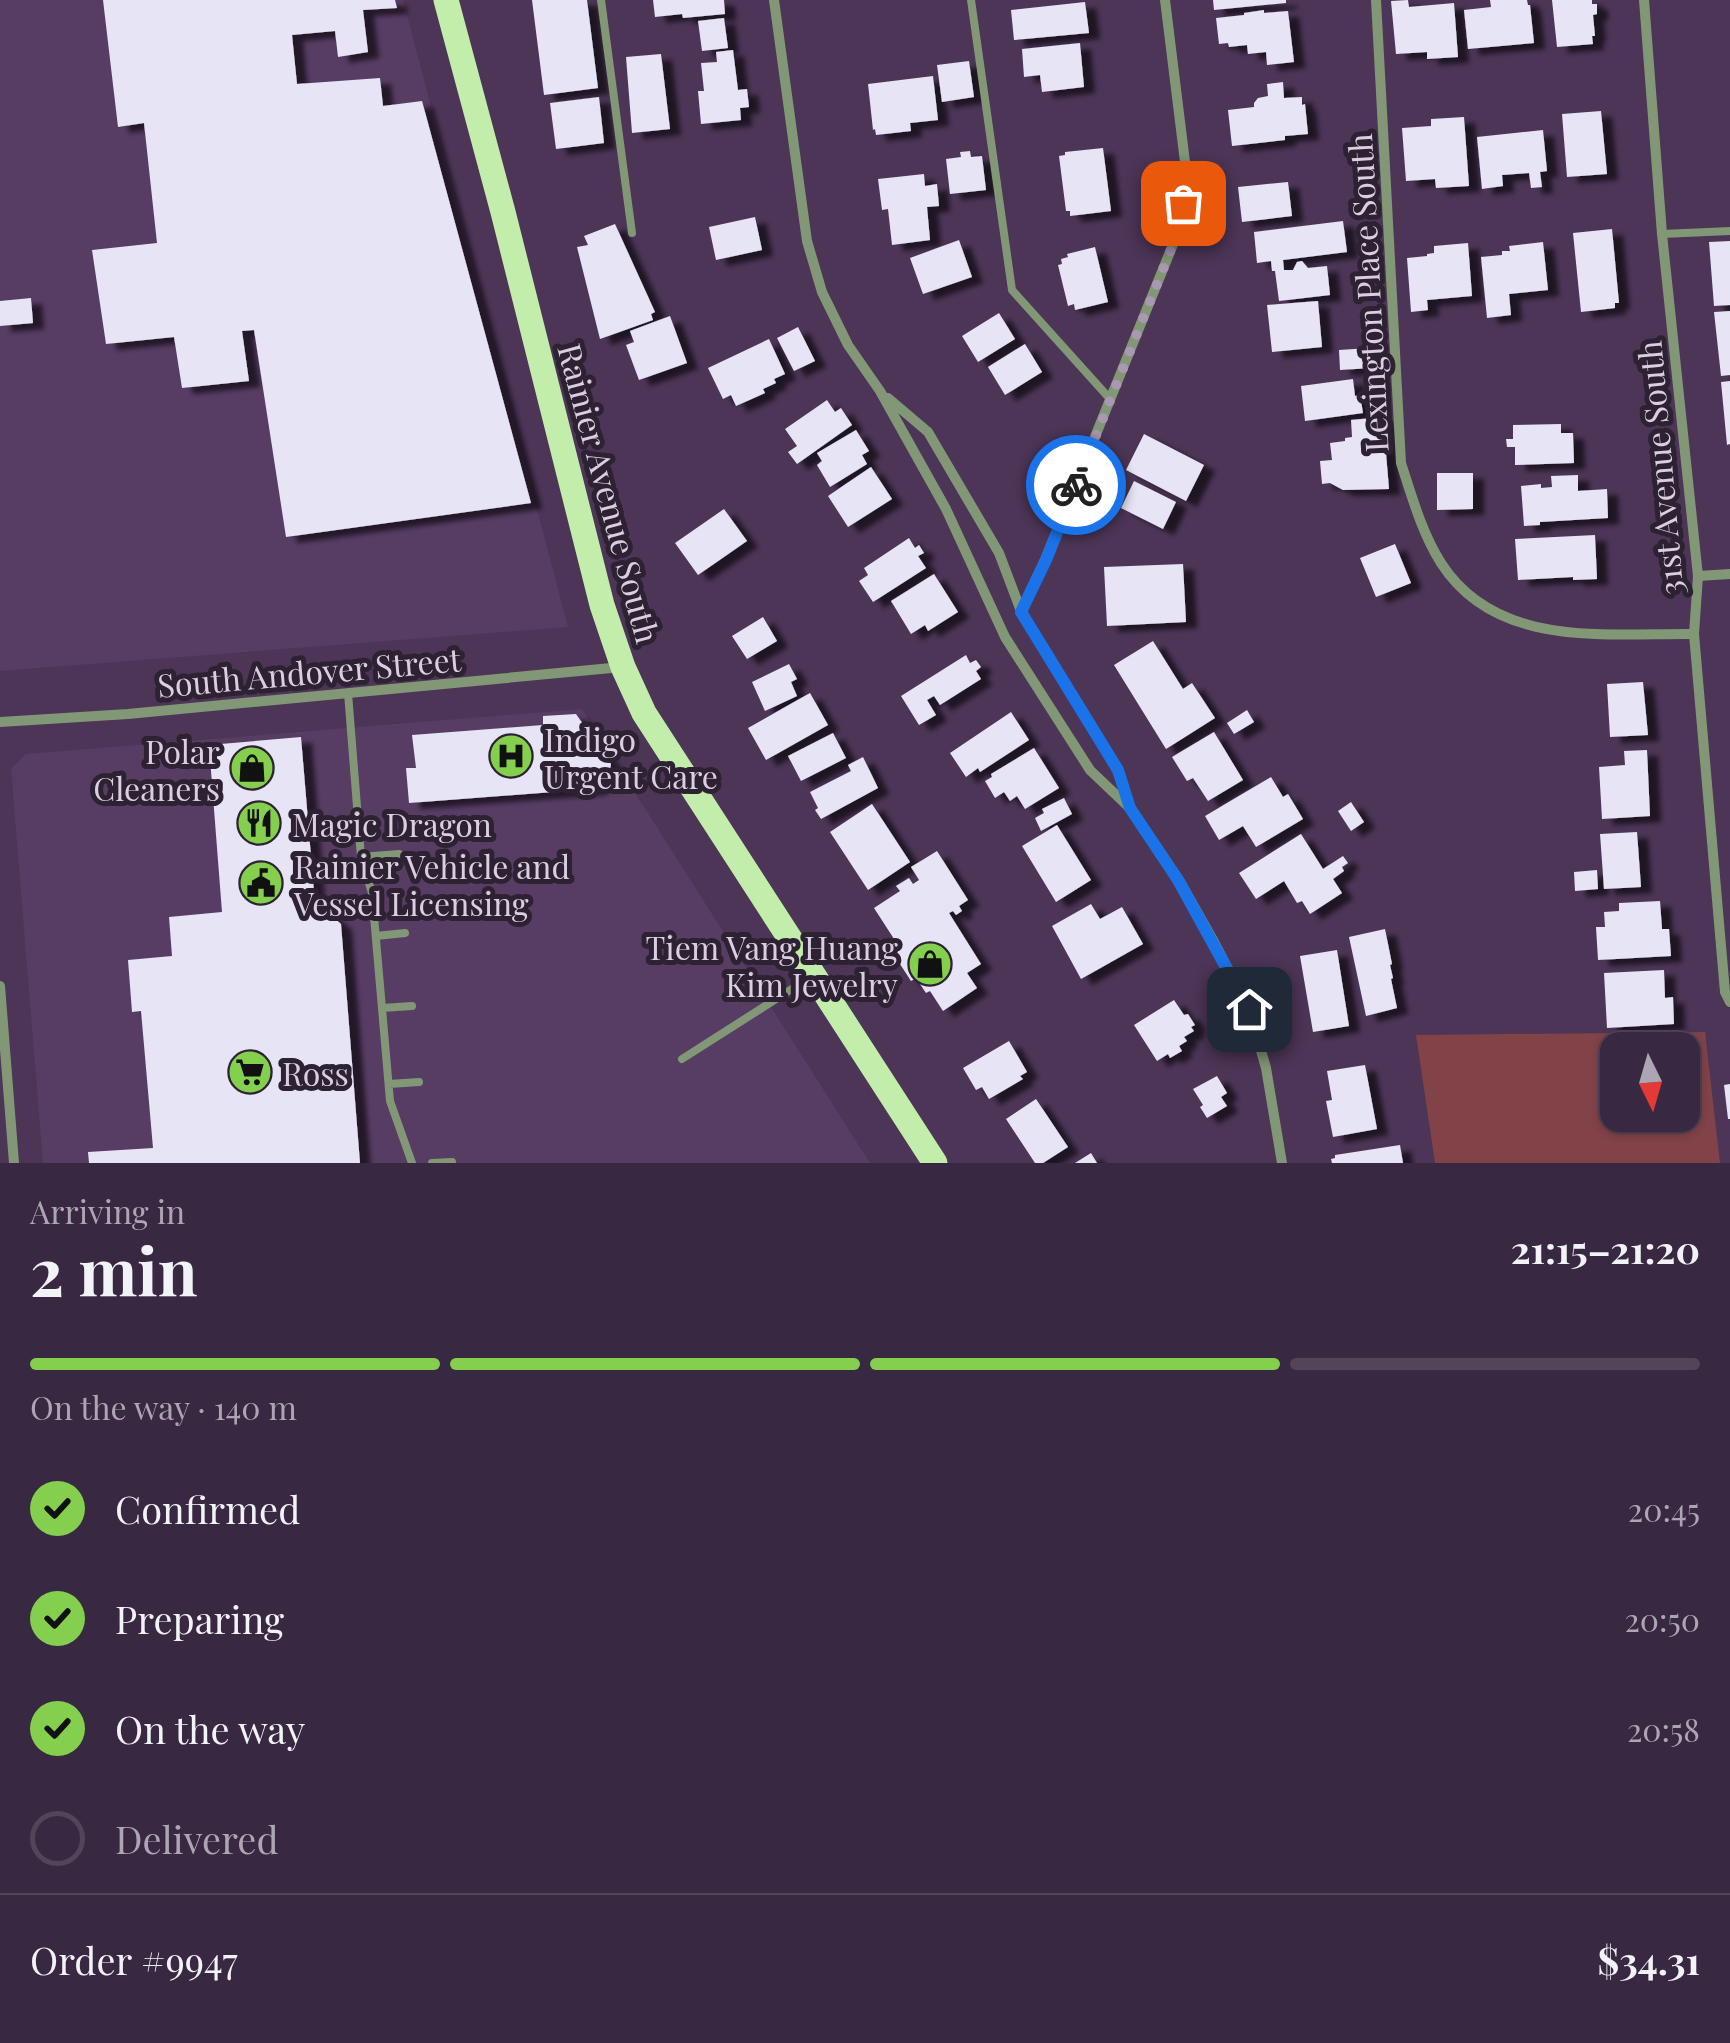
<!DOCTYPE html>
<html lang="en">
<head>
<meta charset="utf-8">
<style>
	body { margin:0; font-family:"Playfair Display",serif; background:#403048; color:#f1f3f6; height:100vh; display:flex; flex-direction:column; font-size:38px; white-space:nowrap }
	* { box-sizing:border-box; margin:0 }
	p { font-size:32px; color:#aba6b1 }
	.icon { flex:none; width:55px; height:55px; fill:none; stroke:currentColor; stroke-width:2; stroke-linecap:round; stroke-linejoin:round }
	.map { position:relative; height:1163px; overflow:hidden }
	.drawer { display:flex; flex-direction:column; background:#392841; flex:1 }
	.drawer>* { flex:none }
	.needle { width:65px; rotate:175deg }
	.tools { position:absolute; left:1600px; top:1032px; display:grid; gap:20px }
	.tools a { display:grid; place-items:center; width:100px; height:100px; border-radius:20px; background:#392841; box-shadow:0 2px 8px #0004,0 0 0 2px #53445a; font-size:50px }
	.pin { position:absolute; display:grid; place-items:center; width:85px; height:85px; color:#fff; margin:-42px; border-radius:20px; box-shadow:0 5px 15px #0006 }
	.courier { position:absolute; display:grid; place-items:center; width:100px; height:100px; margin:-50px; border:8px solid #1a73e8; border-radius:50%; background:#fff; color:#222; box-shadow:0 2px 12px #0007 }
	.summary em { font-style:normal; font-weight:700 }
	.summary div { display:flex; flex-direction:column-reverse }
	.summary { display:flex; align-items:center; justify-content:space-between; height:170px; padding:0 30px }
	h1 { font-size:65px; font-weight:700; line-height:75px }
	.bar { display:grid; grid-template-columns:repeat(4,1fr); gap:15px 10px; align-content:center; height:120px; padding:0 30px }
	.bar i { height:12px; border-radius:8px; background:#53445a }
	.bar .selected { background:#84cf4d }
	.bar p { grid-column:span 4 }
	.line { display:flex; align-items:center; gap:25px; padding:0 30px; border-top:2px solid #53445a }
	.line div { flex:1 }
	ol { padding:0 30px; list-style:none }
	li { display:flex; align-items:center; gap:30px; height:110px }
	li p { margin-inline-start:auto }
	li .icon { padding:10px; border-radius:50%; background:#84cf4d; color:#111; stroke-width:4 }
	li:last-child { color:#aba6b1 }
	li i { width:55px; height:55px; border:5px solid #53445a; border-radius:50% }
	.map>svg:first-child { display:block }
	.built { fill:#573c64 }
	.green { fill:#814248; fill-rule:evenodd }
	.building { fill:#e7e4f5; filter:url(#shadow) }
	.lines { fill:none; stroke-linecap:round; stroke-linejoin:round }
	.service { stroke:#829776; stroke-width:8 }
	.minor { stroke:#829776; stroke-width:10 }
	.primary { stroke:#c3edaa; stroke-width:25 }
	.done { stroke:#a998b1; stroke-width:10; stroke-dasharray:0 18 }
	.route { stroke:#1a73e8; stroke-width:12 }
	.labels { text-anchor:middle; dominant-baseline:central; stroke-width:10; stroke-linejoin:round; paint-order:stroke }
	.street-label { font-size:32px; fill:#dbcde2; stroke:#2c2231 }
	.poi-label { font-size:32px; fill:#dbcde2; stroke:#2c2231; text-anchor:start }
</style>
</head>
<body>
<div class="map">
<svg width="1730" height="1163" viewBox="0 0 1730 1163">
	<defs>
		<filter id="shadow"><feDropShadow dx="11" dy="6" stdDeviation="2.5" flood-color="#0009"/></filter>
	</defs>
	<rect width="100%" height="100%" fill="#4c3557"/>
	<path class="built" d="M0,0H403L568,627L0,671Z
		M582,709L870,1163H43L11,769L26,754Z"/>
	<path class="green" d="M1705,1032L1720,1163H1435L1416,1035ZM1618,1050H1682V1115H1618Z"/>
	<path class="building" d="M103,0H395L397,8L363,10L368,52L338,57L335,31L292,35L297,84L380,78L383,106L422,101L531,503L286,537L254,330L242,331L249,381L182,388L174,337L106,344L92,250L157,243L144,123L118,127Z
		M532,0H587L598,88L544,95Z
		M653,0H724L725,14L683,18L682,14L655,17Z
		M1213,0H1286V3L1214,10Z
		M1408,0L1409,7L1454,3L1458,57L1427,59V52L1396,54L1391,1Z
		M1490,0H1527L1528,5H1530L1534,43L1468,49L1464,10L1491,7Z
		M1552,0H1592V4H1597V14L1593,15L1595,36H1592L1593,44L1557,47Z
		M1085,2L1089,33L1014,40L1011,10Z
		M1264,10V13L1288,11L1294,62L1267,65L1266,52L1248,54L1247,45L1229,47L1228,43L1219,44L1216,18L1244,15V13Z
		M724,18L728,48L702,51L698,21Z
		M1080,43L1084,87L1042,92L1040,75L1024,77L1022,49Z
		M733,50L738,90L747,89L749,107L740,108L741,120L701,124L698,91H704L701,63L717,62L716,52Z
		M661,54L670,129L632,133L626,57Z
		M969,61L974,97L942,102L937,65Z
		M933,76L938,120L910,123L911,131L876,135L875,129L873,130L868,84Z
		M1283,82L1284,98L1302,97V105L1305,104L1308,134L1285,136V140L1232,146L1228,110L1254,107V103L1258,98L1268,96L1267,84Z
		M599,97L604,143L556,149L550,103Z
		M1601,111L1607,174L1567,177L1562,114Z
		M1464,117L1469,186L1436,188L1435,179L1406,181L1402,128L1431,126V119Z
		M1543,130L1547,171L1540,172L1542,187L1531,188L1529,173L1502,175L1503,186L1482,189L1477,137Z
		M1103,148L1111,211L1070,216V211H1066L1059,156L1065,155V152Z
		M970,151L971,157L982,156L986,190L950,194L946,159L961,157L960,152Z
		M924,174L925,186L937,184L939,206L927,207L930,240L892,245L888,209L882,210L878,179Z
		M1288,182L1292,216L1242,222L1238,187Z
		M755,217L762,250L716,260L709,227Z
		M1343,221L1347,252L1283,260L1284,270H1293L1297,262L1302,261L1308,268L1327,266L1330,295L1279,301L1275,271H1272L1271,261L1257,263L1254,232Z
		M615,224L655,312L651,314L653,320L600,339L577,247L588,245L584,236Z
		M1612,229L1619,303H1615V308L1581,312L1573,233Z
		M959,240L972,277L923,294L910,258Z
		M1730,241V305L1714,306L1709,242Z
		M1543,242L1548,290L1509,294L1511,315L1487,318L1481,257L1502,255V251H1510L1509,246Z
		M1468,243L1472,296L1427,300L1428,310L1411,312L1407,258L1427,256V254L1434,253V246Z
		M1095,247L1108,302L1075,310L1074,304L1068,306L1058,265L1062,264L1061,259L1068,257L1067,254Z
		M31,298L33,323L0,326V301Z
		M1318,301L1322,347L1272,352L1267,305Z
		M1730,311V375L1721,376L1714,312Z
		M999,313L1015,339L978,362L962,336Z
		M670,316L687,363L639,380L626,345L634,342L630,331Z
		M798,327L815,361L794,371L777,338Z
		M769,339L785,374L774,379L776,383L763,389L765,393L736,406L731,395L723,399L708,368Z
		M1025,344L1042,372L1005,395L988,367Z
		M1369,348L1371,368L1340,370L1339,350Z
		M1353,379L1355,396L1360,395L1363,413L1305,421L1301,386Z
		M1730,381V444L1727,445L1721,382Z
		M827,400L835,412L841,408L852,425L797,464L788,452L797,446L785,429Z
		M1383,417L1389,489L1343,490L1330,483L1322,484L1320,461L1332,460L1330,443L1345,441V438L1352,437L1351,420Z
		M1561,424V433H1573L1574,463L1515,465V447H1507L1506,439H1513V425Z
		M856,430L869,451L862,455L867,464L830,487L817,465L822,461L817,453Z
		M1144,434L1204,465L1186,501L1126,470Z
		M871,467L892,499L848,527L828,496Z
		M1437,473H1473V509L1437,510Z
		M1578,475V491L1607,489L1608,518L1540,522V525L1524,526L1521,486L1541,484V488L1552,487L1551,476Z
		M1134,481L1176,502L1163,529L1121,508Z
		M724,509L747,541L698,575L675,543Z
		M1595,535L1597,579L1573,580V577L1518,580L1515,539Z
		M909,538L915,548L919,545L924,553L918,556L926,568L873,602L859,581L868,575L864,568Z
		M1395,544L1411,583L1376,597L1360,558Z
		M1183,564L1186,622L1107,626L1104,567Z
		M934,574L958,612L928,631L925,625L911,634L891,601Z
		M763,617L777,641L747,659L732,636Z
		M1153,641L1183,689L1192,683L1215,718L1166,749L1114,665Z
		M966,655L970,663L976,660L981,667L976,671L981,679L940,705L934,696L927,700L936,715L919,725L901,696Z
		M789,664L797,679L791,682L797,696L765,711L752,682Z
		M1643,682L1648,735L1610,737L1607,684Z
		M810,693L828,725L766,760L748,728Z
		M1247,710L1254,722L1234,734L1227,723Z
		M1011,712L1029,740L980,772L978,768L966,777L950,753Z
		M576,714L611,764L609,776L601,785L593,789L409,803L406,768H416L412,735L543,725V716Z
		M1214,732L1243,780L1208,801L1193,778L1187,781L1172,757Z
		M833,733L846,758L801,781L788,756Z
		M301,737L315,904H318L341,924L360,1163H89L88,1152L153,1148L141,1011L132,1012L128,960L172,956L169,917L222,912L209,745Z
		M1034,748L1059,788L1025,809L1017,796L1010,801L1004,792L995,798L985,781L992,777L991,774Z
		M1647,750L1650,816L1602,819L1599,767L1625,765L1624,751Z
		M863,757L878,788L821,819L815,810L818,808L810,792L851,771L848,765Z
		M1271,777L1283,797L1288,794L1303,819L1256,847L1243,826L1219,840L1205,816Z
		M1064,798L1072,814L1041,831L1035,818L1044,813L1042,809Z
		M1351,802L1364,822L1351,831L1338,811Z
		M872,804L910,862L868,890L830,832Z
		M1057,825L1091,880L1056,902L1022,846Z
		M1637,832L1641,887L1604,889L1600,834Z
		M1301,834L1323,869L1343,856L1348,863L1342,867L1344,871L1333,879L1342,893L1310,914L1302,901L1297,903L1284,881L1256,899L1239,873Z
		M937,851L968,900L959,906L962,911L956,915L953,911L949,913L981,964L967,973L977,988L943,1011L930,991L926,993L916,978L911,981L889,947L896,942L874,908L900,891L896,886L909,878L913,884L919,880L911,867Z
		M1597,870L1598,889L1575,891L1574,872Z
		M1660,901L1662,929H1669L1671,956L1598,960L1596,927H1605L1604,912L1619,911V903Z
		M1091,904L1100,919L1122,907L1143,944L1081,979L1052,926Z
		M1385,929L1392,964L1390,965L1393,978L1391,979L1397,1008L1366,1016L1349,937Z
		M1337,950L1349,1026L1313,1032L1300,956Z
		M1664,970L1665,998L1673,997L1674,1024L1607,1028L1604,973Z
		M1174,1000L1184,1015L1188,1014L1195,1025L1191,1027L1194,1031L1184,1037L1187,1041L1179,1046L1182,1051L1170,1058L1168,1054L1157,1061L1134,1025Z
		M1009,1041L1027,1072L1020,1076L1023,1079L989,1099L982,1087L976,1090L963,1068Z
		M1365,1065L1377,1129L1333,1137L1326,1101L1332,1100L1327,1071Z
		M1217,1076L1227,1093L1221,1097L1227,1106L1207,1118L1200,1107L1203,1105L1193,1089Z
		M1730,1084V1119H1728L1724,1085Z
		M1036,1099L1068,1147L1043,1163H1035L1006,1119Z
		M1400,1145L1403,1163H1332L1331,1159L1335,1158V1155Z
		M1091,1153L1097,1163H1075Z"/>
	<g class="lines">
		<path class="service" d="M601,0L632,233
			M971,0L1012,290L1111,400
			M1662,234L1730,231
			M348,693L361,857L372,893L390,1101L412,1163
			M361,857L399,854
			M376,936L405,933
			M382,1008L412,1006
			M682,1059L809,978
			M389,1084L419,1082
			M432,1163L452,1162"/>
		<path class="minor" d="M774,0L807,241L822,292L848,345L880,391L946,509L1005,637L1090,770L1130,808L1179,880L1214,942L1249,1009L1266,1068L1282,1163
			M1376,0L1401,463C1412,497 1422,533 1441,563C1496,649 1606,633 1694,634
			M1644,0L1662,234L1698,576L1694,634L1725,992L1730,1002
			M888,398L928,432L999,553L1021,611L1118,771L1129,806
			M1698,576L1730,574
			M1021,611L1045,560L1174,242L1183,203L1185,162L1165,0
			M0,722L128,714L622,667
			M0,986L14,1163"/>
		<path class="primary" d="M446,0L503,212L602,605L623,667L644,713L935,1163"/>
	</g>
	<g class="lines">
		<path class="done" d="M1076,485L1174,242L1183,203"/>
		<path class="route" d="M1076,485L1046,560L1021,612L1118,770L1130,808L1178,880L1249,1009"/>
	</g>
	<defs>
		<symbol id="hospital-disc" viewBox="-11 -11 22 22"><circle r="9.5" fill="#84cf4d" stroke="#2c2231"/><path d="M-5-5h3v3.5h4V-5h3V5h-3V1.5h-4V5h-3Z" fill="#111"/></symbol>
		<symbol id="shop-disc" viewBox="-11 -11 22 22"><circle r="9.5" fill="#84cf4d" stroke="#2c2231"/><path d="M-5-2.5h2.3a2.7 3.5 0 0 1 5.4 0H5L5.5 6h-11ZM-1.5-2.5h3a1.5 2.3 0 0 0-3 0Z" fill="#111"/></symbol>
		<symbol id="restaurant-disc" viewBox="-11 -11 22 22"><circle r="9.5" fill="#84cf4d" stroke="#2c2231"/><path d="M-5-6h1v4h1v-4h1v4h1v-4h1v5L-1.5 .5V6h-2V.5L-5-1ZM5-6V6H3V1.5H1.5Q1.5-4 5-6Z" fill="#111"/></symbol>
		<symbol id="civic-disc" viewBox="-11 -11 22 22"><circle r="9.5" fill="#84cf4d" stroke="#2c2231"/><path d="M-.6-6.5H3V-4.5H.6V-3L4-1V1h2V6H-6V1h2V-1L-.6-3ZM-1.2 2.5V6h2.4V2.5Z" fill="#111"/></symbol>
		<symbol id="supermarket-disc" viewBox="-11 -11 22 22"><circle r="9.5" fill="#84cf4d" stroke="#2c2231"/><path d="M-6-5.5h2.5l.6 2H6L4.5 2H-2.5L-4.4-4H-6ZM-1.5 3.2a1.3 1.3 0 1 0 .1 0ZM3 3.2a1.3 1.3 0 1 0 .1 0Z" fill="#111"/></symbol>
	</defs>
	<g fill-rule="evenodd">
		<use href="#hospital-disc" x="486" y="731" width="50" height="50"/>
		<use href="#shop-disc" x="227" y="743" width="50" height="50"/>
		<use href="#restaurant-disc" x="234" y="798" width="50" height="50"/>
		<use href="#civic-disc" x="236" y="858" width="50" height="50"/>
		<use href="#shop-disc" x="905" y="939" width="50" height="50"/>
		<use href="#supermarket-disc" x="225" y="1047" width="50" height="50"/>
	</g>
	<g class="labels">
		<g class="street-label">
			<text transform="translate(1367 293) rotate(-93)">Lexington Place South</text>
			<text transform="translate(1659 468) rotate(-95)">31st Avenue South</text>
			<text transform="translate(610 493) rotate(75)">Rainier Avenue South</text>
			<text transform="translate(309 671) rotate(-5)">South Andover Street</text>
		</g>
		<g class="poi-label">
			<text x="544" y="738">Indigo<tspan x="544" dy="37">Urgent Care</tspan></text>
			<text x="220" y="750" text-anchor="end">Polar<tspan x="220" dy="37">Cleaners</tspan></text>
			<text x="292" y="823">Magic Dragon</text>
			<text x="294" y="865">Rainier Vehicle and<tspan x="294" dy="37">Vessel Licensing</tspan></text>
			<text x="898" y="946" text-anchor="end">Tiem Vang Huang<tspan x="898" dy="37">Kim Jewelry</tspan></text>
			<text x="282" y="1072">Ross</text>
		</g>
	</g>
</svg>
<div class="tools">
<a><svg class="needle" viewBox="-14 -14 28 28"><path d="M0-13l5 13h-10z" fill="#e53935"/><path d="M0 13l5-13h-10z" fill="#aba6b1"/></svg></a>
</div>
<div class="pin" style="left:1183px;top:203px;background:#ea580c"><svg class="icon" aria-label="bag" viewBox="0 0 24 24"><path d="M5 8h14l-1 12H6zM9 8a3 3 0 0 1 6 0"/></svg></div>
<div class="pin" style="left:1249px;top:1009px;background:#1f2937"><svg class="icon" aria-label="home" viewBox="0 0 24 24"><path d="M3 11l9-7 9 7M6 9v11h12V9"/></svg></div>
<div class="courier" style="left:1076px;top:485px"><svg class="icon" aria-label="bike" viewBox="0 0 24 24"><circle cx="6" cy="16" r="4"/><circle cx="18" cy="16" r="4"/><path d="M6 16l4-8h5l3 8M10 8l3 8H6M13 5h3"/></svg></div>
</div>
<section class="drawer">
<div class="summary"><div><h1>2 min</h1><p>Arriving in</p></div><em>21:15–21:20</em></div>
<div class="bar"><i class="selected"></i><i class="selected"></i><i class="selected"></i><i></i><p>On the way · 140 m</p></div>
<ol>
<li><svg class="icon" aria-label="check" viewBox="0 0 24 24"><path d="M5 12l5 5 9-10"/></svg>Confirmed<p>20:45</p></li>
<li><svg class="icon" aria-label="check" viewBox="0 0 24 24"><path d="M5 12l5 5 9-10"/></svg>Preparing<p>20:50</p></li>
<li><svg class="icon" aria-label="check" viewBox="0 0 24 24"><path d="M5 12l5 5 9-10"/></svg>On the way<p>20:58</p></li>
<li><i></i>Delivered</li>
</ol>
<div class="line" style="height:130px"><div>Order #9947</div><b>$34.31</b></div>
</section>
</body>
</html>
